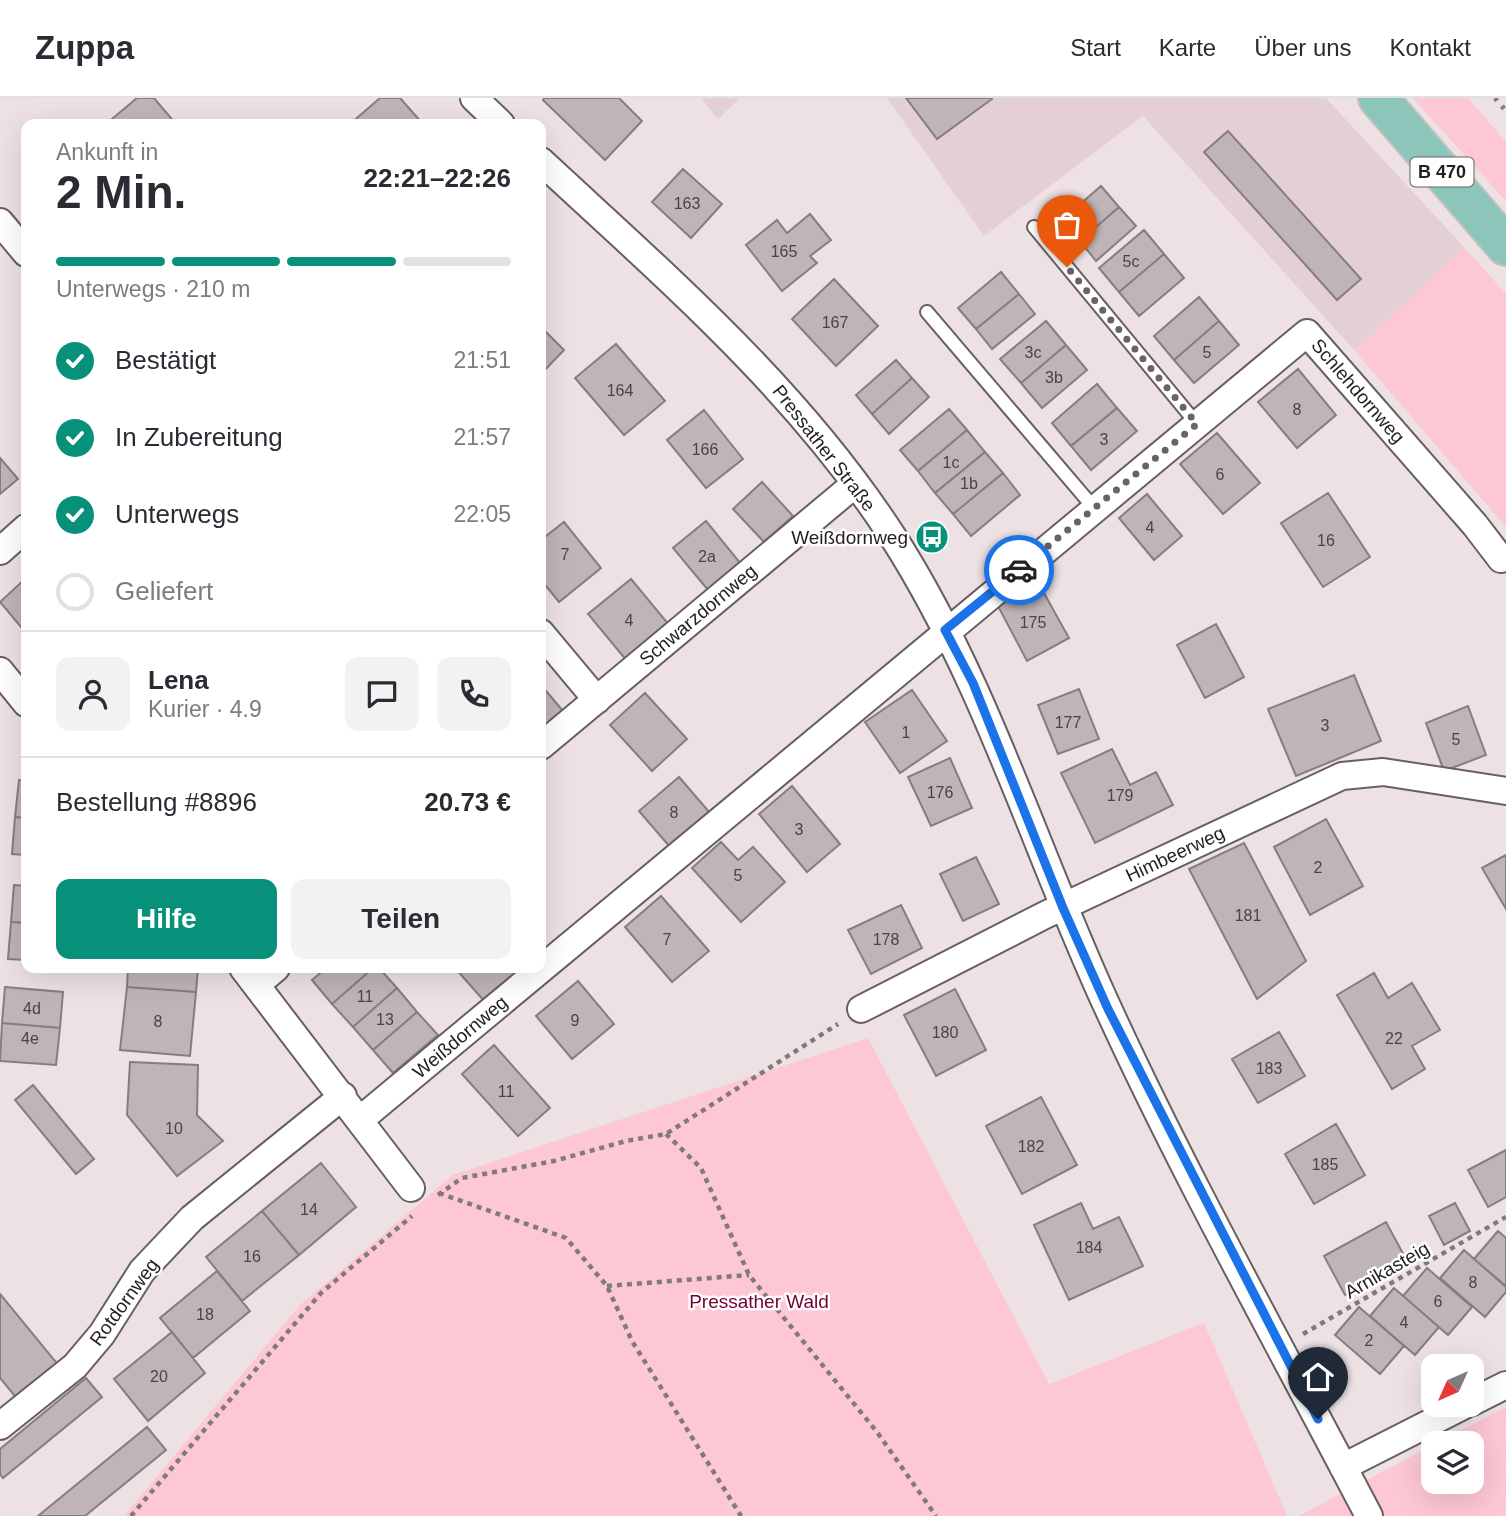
<!DOCTYPE html>
<html lang="de">
<head>
<meta charset="utf-8">
<style>
	body { margin:0; font-family:Arial,sans-serif; background:#f2f2f3; color:#2b2b33; height:100vh; display:flex; flex-direction:column; font-size:26px; white-space:nowrap }
	* { box-sizing:border-box; margin:0 }
	p { font-size:23px; color:#7c7c81 }
	.icon { flex:none; width:38px; height:38px; fill:none; stroke:currentColor; stroke-width:2; stroke-linecap:round; stroke-linejoin:round }
	.map { position:relative; flex:1; overflow:hidden }
	.panel { position:absolute; left:21px; top:21px; width:525px; height:854px; display:flex; flex-direction:column; background:#fff; border-radius:14px; box-shadow:0 7px 28px #0002 }
	.panel>* { flex:none }
	.needle { width:46px; rotate:225deg }
	.fabs { position:absolute; left:1421px; top:1256px; display:grid; gap:14px }
	.fabs a { display:grid; place-items:center; width:63px; height:63px; border-radius:14px; background:#fff; box-shadow:0 7px 28px #0002; font-size:35px }
	.pin { position:absolute; display:grid; place-items:center; width:60px; height:60px; color:#fff; margin:-72px -30px; border-radius:50% 50% 50% 0; rotate:-45deg; box-shadow:0 0 7px #0007 }
	.pin .icon { rotate:45deg }
	.courier { position:absolute; display:grid; place-items:center; width:70px; height:70px; margin:-35px; border:5px solid #1a73e8; border-radius:50%; background:#fff; color:#222; box-shadow:0 2px 9px #0007 }
	.summary em { font-style:normal; font-weight:700 }
	.summary div { display:flex; flex-direction:column-reverse }
	.summary { display:flex; align-items:center; justify-content:space-between; height:119px; padding:0 35px }
	h1 { font-size:46px; font-weight:700; line-height:52px }
	.bar { display:grid; grid-template-columns:repeat(4,1fr); gap:10px 7px; align-content:center; height:84px; padding:0 35px }
	.bar i { height:9px; border-radius:5px; background:#e1e1e2 }
	.bar .on { background:#07917b }
	.bar p { grid-column:span 4 }
	.line { display:flex; align-items:center; gap:18px; padding:0 35px; border-top:2px solid #e1e1e2 }
	.line div { flex:1 }
	.round { display:grid; place-items:center; flex:none; width:74px; height:74px; border-radius:14px; background:#f2f2f3 }
	ol { padding:0 35px; list-style:none }
	li { display:flex; align-items:center; gap:21px; height:77px }
	li p { margin-inline-start:auto }
	li .icon { padding:7px; border-radius:50%; background:#07917b; color:#fff; stroke-width:4 }
	li:last-child { color:#7c7c81 }
	li i { width:38px; height:38px; border:4px solid #e1e1e2; border-radius:50% }
	.button { display:flex; gap:14px; margin-top:auto; padding:14px 35px }
	.button a { flex:1; height:80px; border-radius:14px; background:#07917b; color:#fff; font-size:28px; font-weight:700; line-height:80px; text-align:center }
	.button a+a { background:#f2f2f3; color:#2b2b33 }
	header { display:flex; align-items:center; gap:42px; box-sizing:border-box; height:98px; padding:0 35px; background:#fff; border-bottom:2px solid #e1e1e2 }
	header strong { font-size:33px }
	nav { display:flex; gap:38px; margin-inline-start:auto; font-size:24px }
	.map>svg:first-child { display:block }
	.built { fill:#e4d0d4 }
	.green { fill:#fdc7d3 }
	.building { fill:#bfb4b6; stroke:#877d7f; stroke-width:2 }
	.lines { fill:none; stroke-linecap:round; stroke-linejoin:round }
	.lane-casing { stroke:#685f61; stroke-width:16 }
	.street-casing { stroke:#685f61; stroke-width:30 }
	.primary-casing { stroke:#c1c0c1; stroke-width:42 }
	.path { stroke:#817a7c; stroke-width:4.5; stroke-dasharray:5 5; stroke-linecap:butt }
	.lane { stroke:#fff; stroke-width:12 }
	.street { stroke:#fff; stroke-width:26 }
	.primary { stroke:#8cc6ba; stroke-width:38 }
	.rail { stroke:#857d7f; stroke-width:5; stroke-dasharray:3.5 7; stroke-linecap:butt }
	.done { stroke:#6a6365; stroke-width:7; stroke-dasharray:0 12.6 }
	.route { stroke:#1a73e8; stroke-width:9 }
	.labels { text-anchor:middle; dominant-baseline:central; stroke-width:5; stroke-linejoin:round; paint-order:stroke }
	.number-label { font-size:16px; fill:#4a4446 }
	.shield { fill:#fff; stroke:#656263; stroke-width:2 }
	.shield-label { font-size:18px; font-weight:bold; fill:#231f20 }
	.street-label { font-size:19px; fill:#231f20; stroke:#fff }
	.poi-label { font-size:19px; fill:#231f20; stroke:#fff; text-anchor:end }
	.park-label { font-size:19px; fill:#730035; stroke:#fff }
</style>
</head>
<body>
<header>
<strong>Zuppa</strong>
<nav><a>Start</a><a>Karte</a><a>Über uns</a><a>Kontakt</a></nav>
</header>
<div class="map">
<svg width="1506" height="1418" viewBox="0 0 1506 1418">
	<rect width="100%" height="100%" fill="#ede1e4"/>
	<path class="built" d="M701,0H740L718,21Z
		M887,0H1326L1464,149L1355,253L1143,18L984,138Z"/>
	<path class="green" d="M1413,0H1468L1506,44V103Z
		M1464,149L1506,196V429L1355,253Z
		M868,940L1049,1286L1204,1225L1287,1418H124L299,1208L453,1077Z
		M1506,1309V1418H1299L1433,1347V1384H1472V1346H1436Z"/>
	<path class="building" d="M137,0H154L176,26H106Z
		M380,0H400L423,26H350Z
		M544,0H619L642,23L605,62L543,2Z
		M906,0H991L992,1L937,41Z
		M1228,33L1361,181L1337,202L1204,54Z
		M683,71L722,106L691,140L652,104Z
		M1101,88L1119,109L1080,143L1062,122Z
		M1119,109L1136,128L1096,163L1080,143Z
		M810,116L831,142L810,158L817,165L782,193L746,147L777,122L787,135Z
		M1144,132L1164,156L1119,194L1099,170Z
		M1164,156L1184,180L1139,218L1119,194Z
		M1001,174L1019,196L976,231L958,210Z
		M834,181L878,228L836,268L792,221Z
		M1019,196L1035,216L992,251L976,231Z
		M1199,199L1219,223L1174,262L1154,238Z
		M1046,223L1066,247L1021,285L1000,261Z
		M1219,223L1239,247L1194,285L1174,262Z
		M545,233L564,252L541,276V237Z
		M616,246L665,303L624,337L575,280Z
		M1066,247L1087,272L1042,310L1021,285Z
		M896,262L912,280L872,316L856,297Z
		M1298,271L1336,317L1297,350L1258,304Z
		M912,280L929,299L889,336L872,316Z
		M1097,286L1117,310L1071,348L1052,325Z
		M1117,310L1137,333L1091,372L1071,348Z
		M949,311L967,332L918,373L900,352Z
		M704,312L743,361L706,390L667,342Z
		M967,332L985,354L935,395L918,373Z
		M1217,335L1260,385L1223,416L1180,366Z
		M985,354L1003,375L953,416L935,395Z
		M0,360L18,381L0,396Z
		M1003,375L1020,397L971,438L953,416Z
		M762,384L793,418L764,444L733,411Z
		M1328,395L1370,459L1323,489L1281,425Z
		M1147,396L1182,438L1154,462L1119,420Z
		M706,423L741,466L708,492L673,450Z
		M564,424L601,470L559,504L541,482V442Z
		M26,480V535L0,504Z
		M631,481L670,528L627,563L588,516Z
		M1039,486L1069,540L1027,563L998,508Z
		M1216,526L1244,579L1205,600L1177,547Z
		M1354,577L1381,643L1296,678L1268,611Z
		M541,587L563,613L541,632Z
		M1079,591L1099,641L1058,656L1038,607Z
		M912,592L947,643L900,675L865,624Z
		M645,595L687,641L652,673L610,627Z
		M1468,608L1486,657L1444,673L1426,625Z
		M1112,651L1130,687L1156,674L1173,707L1095,745L1061,675Z
		M950,660L972,710L931,728L908,679Z
		M679,679L710,715L670,749L639,713Z
		M19,682L26,683V720L15,719Z
		M792,688L840,746L807,774L759,716Z
		M15,719L26,720V757L12,756Z
		M1326,721L1363,788L1310,817L1274,749Z
		M721,744L738,762L753,749L785,784L741,824L692,770Z
		M1244,745L1306,863L1257,901L1189,771Z
		M1506,757V811L1482,770Z
		M976,759L999,806L963,823L940,776Z
		M14,787L26,788V825L11,824Z
		M661,798L709,853L672,884L625,829Z
		M901,807L922,850L871,876L848,832Z
		M11,824L26,825V862L8,861Z
		M128,870H198L196,894L127,889Z
		M326,870H373L332,906L312,882Z
		M373,870H379L397,890L353,929L332,906Z
		M455,870H521L523,872L485,904Z
		M1374,875L1388,900L1412,885L1440,932L1412,948L1425,971L1392,991L1337,897Z
		M578,883L614,926L572,961L536,918Z
		M5,889L63,894L60,930L2,925Z
		M127,889L196,894L190,958L120,952Z
		M397,890L417,914L373,952L353,929Z
		M955,891L986,952L936,978L904,917Z
		M417,914L438,937L393,975L373,952Z
		M2,925L60,930L56,967L0,963Z
		M1279,934L1305,978L1258,1005L1232,961Z
		M494,947L550,1010L518,1038L462,976Z
		M130,964L198,967L197,1017L223,1043L177,1078L127,1017Z
		M33,987L94,1061L76,1076L15,1002Z
		M1041,999L1077,1067L1022,1096L986,1028Z
		M1336,1026L1365,1077L1314,1106L1285,1056Z
		M1506,1052V1099L1488,1109L1468,1072Z
		M321,1065L356,1109L299,1157L262,1113Z
		M1081,1105L1093,1131L1119,1119L1143,1168L1069,1202L1034,1127Z
		M1455,1105L1470,1133L1444,1147L1429,1118Z
		M262,1113L299,1157L242,1203L206,1159Z
		M1386,1124L1407,1163L1345,1197L1324,1158Z
		M1498,1133L1506,1140V1188L1474,1161Z
		M1464,1152L1506,1189V1194L1485,1219L1440,1180Z
		M1427,1170L1472,1209L1448,1237L1403,1198Z
		M217,1173L250,1213L193,1260L160,1220Z
		M1394,1190L1439,1229L1415,1257L1370,1218Z
		M0,1196L60,1269L19,1303L0,1280Z
		M1359,1209L1404,1248L1380,1276L1335,1237Z
		M172,1234L205,1275L148,1323L114,1281Z
		M86,1280L102,1299L3,1380L0,1376V1351Z
		M147,1329L166,1352L85,1418H38Z"/>
	<g class="lines">
		<defs>
			<path id="lane" d="M1034,129L1197,326
				M927,214L1094,410"/>
			<path id="street" d="M474,0L501,26
				M541,63C667,180 798,292 893,439C986,584 1035,752 1107,908C1186,1081 1281,1249 1369,1418
				M0,124L26,155
				M0,453L26,430
				M541,535L597,602
				M0,573L26,605
				M541,648L855,386
				M243,870L411,1090
				M257,886L276,870
				M861,911L1045,817L1342,678L1383,674L1506,693
				M361,1021C676,759 990,496 1307,235L1475,427L1501,461
				M1472,1304L1506,1287
				M0,1328L75,1268L102,1236L142,1173L192,1120L343,998
				M1343,1369L1465,1307"/>
			<path id="primary" d="M1378,0L1506,148"/>
		</defs>
		<use href="#lane" class="lane-casing"/>
		<use href="#street" class="street-casing"/>
		<use href="#primary" class="primary-casing"/>
		<path class="path" d="M666,1036L701,1070L749,1177L877,1334L936,1418
			M439,1095L566,1140L607,1188L632,1243L741,1418
			M438,1097L462,1080L554,1063L626,1043L666,1036L838,926
			M607,1188L749,1177
			M1303,1236L1506,1119
			M131,1418L321,1195L412,1118"/>
		<use href="#lane" class="lane"/>
		<use href="#street" class="street"/>
		<use href="#primary" class="primary"/>
		<path class="rail" d="M1495,0L1506,13"/>
	</g>
	<g class="lines">
		<path class="done" d="M1019,472L1197,326L1067,169"/>
		<path class="route" d="M1019,472L945,532L973,585L1063,810L1108,911L1318,1321"/>
	</g>
	<defs>
		<symbol id="bus-disc" viewBox="-11 -11 22 22"><circle r="9.5" fill="#07917b" stroke="#fff"/><path d="M-5-6H5V4H4V6H2V4H-2V6H-4V4H-5ZM-3.5-4V0h7V-4ZM-3.5 1.2v1.5H-2V1.2ZM2 1.2v1.5H3.5V1.2Z" fill="#fff"/></symbol>
	</defs>
	<g fill-rule="evenodd">
		<use href="#bus-disc" x="913" y="420" width="38" height="38"/>
	</g>
	<g class="labels">
		<g class="number-label">
			<text x="687" y="105">163</text>
			<text x="784" y="153">165</text>
			<text x="1131" y="163">5c</text>
			<text x="835" y="224">167</text>
			<text x="1033" y="254">3c</text>
			<text x="1207" y="254">5</text>
			<text x="1054" y="279">3b</text>
			<text x="620" y="292">164</text>
			<text x="1297" y="311">8</text>
			<text x="1104" y="341">3</text>
			<text x="705" y="351">166</text>
			<text x="951" y="364">1c</text>
			<text x="1220" y="376">6</text>
			<text x="969" y="385">1b</text>
			<text x="1150" y="429">4</text>
			<text x="1326" y="442">16</text>
			<text x="565" y="456">7</text>
			<text x="707" y="458">2a</text>
			<text x="629" y="522">4</text>
			<text x="1033" y="524">175</text>
			<text x="1068" y="624">177</text>
			<text x="1325" y="627">3</text>
			<text x="906" y="634">1</text>
			<text x="1456" y="641">5</text>
			<text x="940" y="694">176</text>
			<text x="1120" y="697">179</text>
			<text x="674" y="714">8</text>
			<text x="799" y="731">3</text>
			<text x="1318" y="769">2</text>
			<text x="738" y="777">5</text>
			<text x="1248" y="817">181</text>
			<text x="667" y="841">7</text>
			<text x="886" y="841">178</text>
			<text x="365" y="898">11</text>
			<text x="32" y="910">4d</text>
			<text x="385" y="921">13</text>
			<text x="575" y="922">9</text>
			<text x="158" y="923">8</text>
			<text x="945" y="934">180</text>
			<text x="30" y="940">4e</text>
			<text x="1394" y="940">22</text>
			<text x="1269" y="970">183</text>
			<text x="506" y="993">11</text>
			<text x="174" y="1030">10</text>
			<text x="1031" y="1048">182</text>
			<text x="1325" y="1066">185</text>
			<text x="309" y="1111">14</text>
			<text x="1089" y="1149">184</text>
			<text x="252" y="1158">16</text>
			<text x="1473" y="1184">8</text>
			<text x="1438" y="1203">6</text>
			<text x="205" y="1216">18</text>
			<text x="1404" y="1224">4</text>
			<text x="1369" y="1242">2</text>
			<text x="159" y="1278">20</text>
		</g>
		<rect class="shield" x="1410.5" y="59.5" width="63" height="29" rx="5"/>
		<g class="shield-label">
			<text x="1442" y="74">B 470</text>
		</g>
		<g class="street-label">
			<text transform="translate(1358 293) rotate(49)">Schlehdornweg</text>
			<text transform="translate(824 350) rotate(52)">Pressather Straße</text>
			<text transform="translate(698 517) rotate(-40)">Schwarzdornweg</text>
			<text transform="translate(1175 756) rotate(-25)">Himbeerweg</text>
			<text transform="translate(460 939) rotate(-40)">Weißdornweg</text>
			<text transform="translate(1387 1172) rotate(-30)">Arnikasteig</text>
			<text transform="translate(124 1204) rotate(-54)">Rotdornweg</text>
		</g>
		<g class="poi-label">
			<text x="908" y="439">Weißdornweg</text>
		</g>
		<g class="park-label">
			<text x="759" y="1203">Pressather Wald</text>
		</g>
	</g>
</svg>
<div class="fabs">
<a><svg class="needle" viewBox="-14 -14 28 28"><path d="M0-13l5 13h-10z" fill="#e53935"/><path d="M0 13l5-13h-10z" fill="#7c7c81"/></svg></a>
<a><svg class="icon" aria-label="layers" viewBox="0 0 24 24"><path d="M12 4l9 5-9 5-9-5zM3 14l9 5 9-5"/></svg></a>
</div>
<div class="pin" style="left:1067px;top:169px;background:#ea580c"><svg class="icon" aria-label="bag" viewBox="0 0 24 24"><path d="M5 8h14l-1 12H6zM9 8a3 3 0 0 1 6 0"/></svg></div>
<div class="pin" style="left:1318px;top:1321px;background:#1f2937"><svg class="icon" aria-label="home" viewBox="0 0 24 24"><path d="M3 11l9-7 9 7M6 9v11h12V9"/></svg></div>
<div class="courier" style="left:1019px;top:472px"><svg class="icon" aria-label="car" viewBox="0 0 24 24"><path d="M5 17H2v-5l4-1 3-4h7l3 4 3 1v5h-3M9 17h6M6 11h13"/><circle cx="7" cy="17" r="2"/><circle cx="17" cy="17" r="2"/></svg></div>
<section class="panel">
<div class="summary"><div><h1>2 Min.</h1><p>Ankunft in</p></div><em>22:21–22:26</em></div>
<div class="bar"><i class="on"></i><i class="on"></i><i class="on"></i><i></i><p>Unterwegs · 210 m</p></div>
<ol>
<li><svg class="icon" aria-label="check" viewBox="0 0 24 24"><path d="M5 12l5 5 9-10"/></svg>Bestätigt<p>21:51</p></li>
<li><svg class="icon" aria-label="check" viewBox="0 0 24 24"><path d="M5 12l5 5 9-10"/></svg>In Zubereitung<p>21:57</p></li>
<li><svg class="icon" aria-label="check" viewBox="0 0 24 24"><path d="M5 12l5 5 9-10"/></svg>Unterwegs<p>22:05</p></li>
<li><i></i>Geliefert</li>
</ol>
<div class="line" style="height:126px"><a class="round"><svg class="icon" aria-label="person" viewBox="0 0 24 24"><circle cx="12" cy="8" r="4"/><path d="M4 21q1-7 8-7t8 7"/></svg></a><div><b>Lena</b><p>Kurier · 4.9</p></div><a class="round"><svg class="icon" aria-label="chat" viewBox="0 0 24 24"><path d="M4 5h16v11H9l-5 4z"/></svg></a><a class="round"><svg class="icon" aria-label="phone" viewBox="0 0 24 24"><path d="M5 4h4l2 5-3 2q2 4 5 5l2-3 5 2v4C11 20 4 13 5 4z"/></svg></a></div>
<div class="line" style="height:91px"><div>Bestellung #8896</div><b>20.73 €</b></div>
<div class="button"><a>Hilfe</a><a>Teilen</a></div>
</section>
</div>
</body>
</html>
